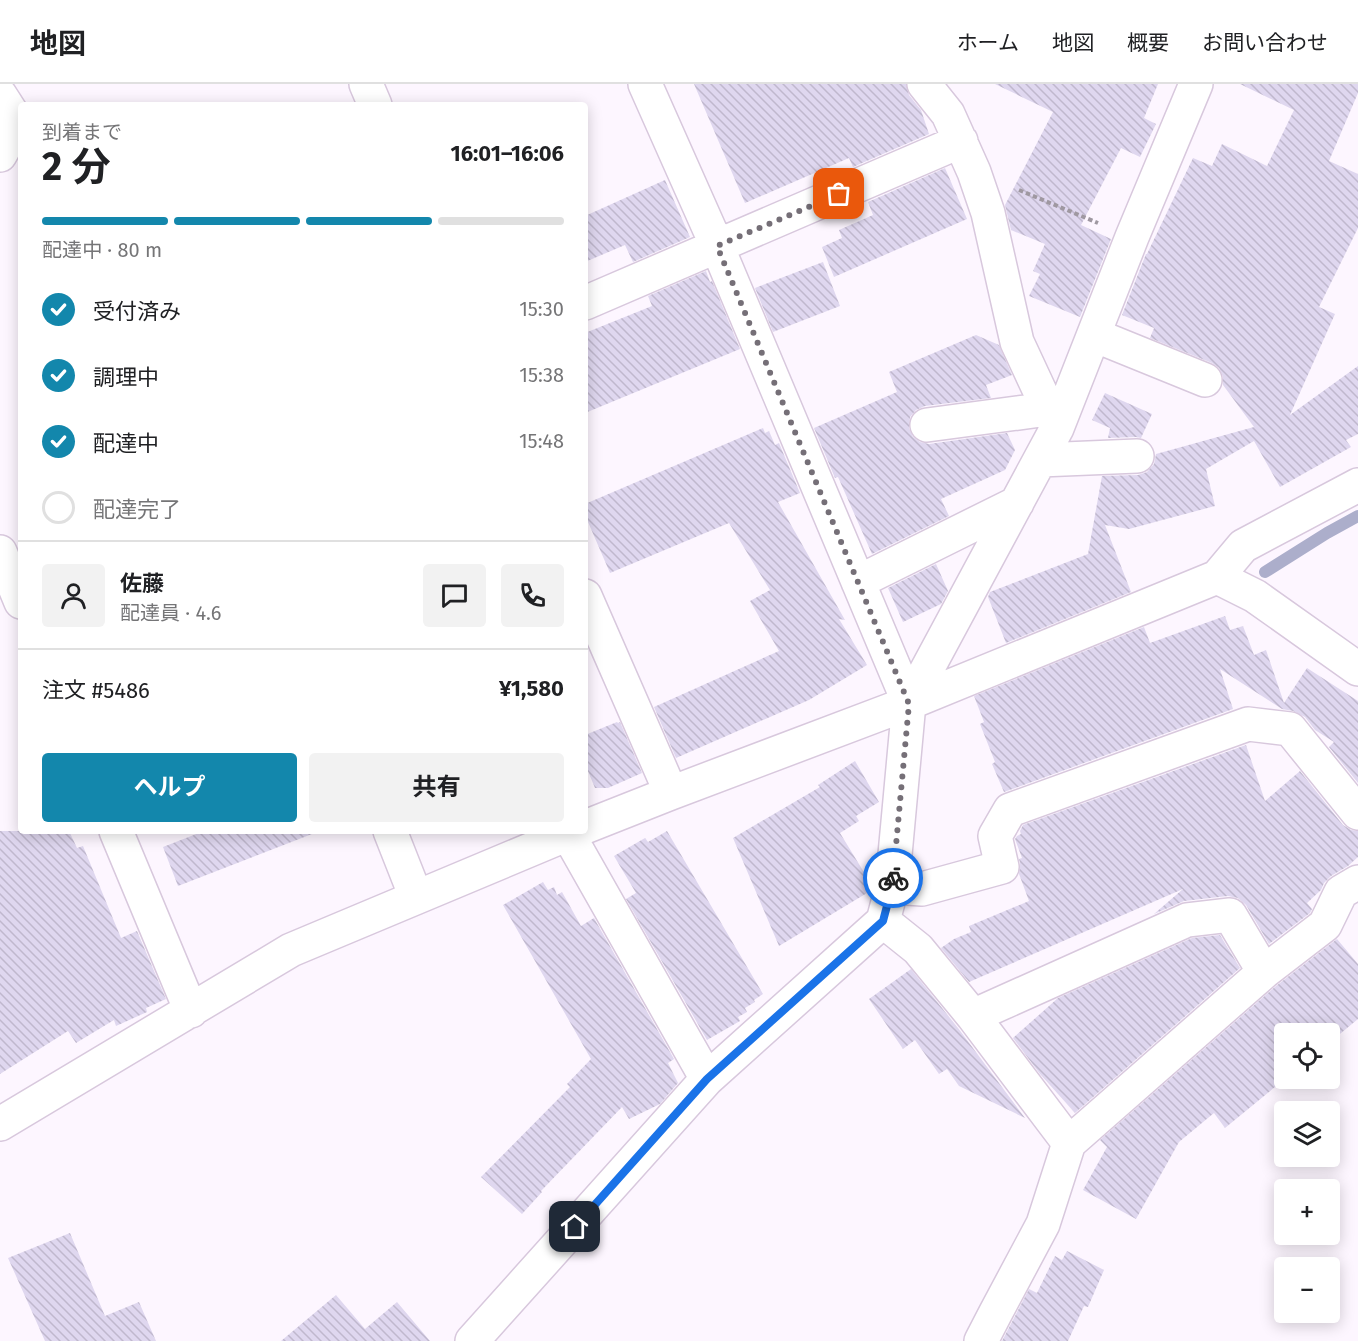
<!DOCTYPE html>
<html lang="ja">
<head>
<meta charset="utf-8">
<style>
	body { margin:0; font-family:"Fira Sans","Noto Sans JP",sans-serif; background:#f2f2f2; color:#202124; height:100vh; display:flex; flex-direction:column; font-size:22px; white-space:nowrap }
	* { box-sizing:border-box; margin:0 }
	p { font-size:20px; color:#757577 }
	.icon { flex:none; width:33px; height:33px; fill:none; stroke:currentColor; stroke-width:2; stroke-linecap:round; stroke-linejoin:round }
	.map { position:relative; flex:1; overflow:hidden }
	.panel { position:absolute; left:18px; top:18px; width:570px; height:732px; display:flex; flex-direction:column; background:#fff; border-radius:6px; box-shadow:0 3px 15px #0003 }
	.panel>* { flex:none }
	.buttons { position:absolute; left:1274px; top:939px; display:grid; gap:12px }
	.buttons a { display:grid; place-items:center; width:66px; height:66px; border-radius:6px; background:#fff; box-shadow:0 3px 15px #0003; font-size:30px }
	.pin { position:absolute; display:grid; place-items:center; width:51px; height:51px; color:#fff; margin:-26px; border-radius:12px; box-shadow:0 3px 9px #0006 }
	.courier { position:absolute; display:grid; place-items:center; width:60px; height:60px; margin:-30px; border:4px solid #1a73e8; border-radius:50%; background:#fff; color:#222; box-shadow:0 2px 8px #0007 }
	.headline em { font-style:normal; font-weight:700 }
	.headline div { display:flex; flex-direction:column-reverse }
	.headline { display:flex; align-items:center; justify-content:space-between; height:102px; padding:0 24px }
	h1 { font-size:39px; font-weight:700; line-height:45px }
	.bar { display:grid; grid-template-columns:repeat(4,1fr); gap:9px 6px; align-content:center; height:72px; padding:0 24px }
	.bar i { height:8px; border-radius:4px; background:#e0e0e0 }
	.bar .active { background:#1387ac }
	.bar p { grid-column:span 4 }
	.line { display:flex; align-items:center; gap:15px; padding:0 24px; border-top:2px solid #e0e0e0 }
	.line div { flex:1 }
	.round { display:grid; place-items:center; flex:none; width:63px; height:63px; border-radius:6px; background:#f2f2f2 }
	ol { padding:0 24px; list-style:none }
	li { display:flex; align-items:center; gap:18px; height:66px }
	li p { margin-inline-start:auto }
	li .icon { padding:6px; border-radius:50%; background:#1387ac; color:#fff; stroke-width:4 }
	li:last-child { color:#757577 }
	li i { width:33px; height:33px; border:3px solid #e0e0e0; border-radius:50% }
	.primary-button { display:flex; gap:12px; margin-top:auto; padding:12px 24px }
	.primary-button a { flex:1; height:69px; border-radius:6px; background:#1387ac; color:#fff; font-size:24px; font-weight:700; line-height:69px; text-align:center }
	.primary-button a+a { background:#f2f2f2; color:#202124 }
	header { display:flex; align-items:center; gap:36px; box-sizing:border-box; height:84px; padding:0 30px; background:#fff; border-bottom:2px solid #e0e0e0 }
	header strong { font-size:28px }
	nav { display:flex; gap:33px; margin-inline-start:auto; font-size:21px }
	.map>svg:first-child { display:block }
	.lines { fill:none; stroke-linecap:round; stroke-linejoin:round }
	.stream { stroke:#acaecb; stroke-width:12 }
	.building { fill:url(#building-back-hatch) }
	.minor-casing { stroke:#d8c8dd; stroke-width:36 }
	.path { stroke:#9f98a1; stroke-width:4; stroke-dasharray:4.5 3; stroke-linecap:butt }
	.minor { stroke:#fff; stroke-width:33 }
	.done { stroke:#756f77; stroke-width:6; stroke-dasharray:0 10.8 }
	.route { stroke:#1a73e8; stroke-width:8 }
</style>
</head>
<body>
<header>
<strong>地図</strong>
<nav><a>ホーム</a><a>地図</a><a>概要</a><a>お問い合わせ</a></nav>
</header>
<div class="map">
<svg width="1358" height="1257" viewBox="0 0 1358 1257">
	<defs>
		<pattern id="building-back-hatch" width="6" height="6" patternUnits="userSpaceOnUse" patternTransform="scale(1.5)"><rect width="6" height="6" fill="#dfd7ef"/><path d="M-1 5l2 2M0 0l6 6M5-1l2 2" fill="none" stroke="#c0b8cd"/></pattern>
	</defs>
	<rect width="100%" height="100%" fill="#fdf6ff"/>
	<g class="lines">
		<path class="stream" d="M1265,488L1327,449L1358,432"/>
	</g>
	<path class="building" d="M694,0H906L909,11L921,26L929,50L853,83L849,74L745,119Z
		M995,0H1158L1144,34L1156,40L1140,73L1121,64L1081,141L1111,155L1080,233L1029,212L1040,190L1033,187L1045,160L1011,146L1005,121L1053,28Z
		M1240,0H1358V9L1329,77L1358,90V144L1319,223L1335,230L1290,331L1358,282V350L1346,356L1351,363L1280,403L1254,357L1206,385L1215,422L1129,445L1105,441L1131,508L1006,559L988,513L990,508L1088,470L1102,392L1138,391L1147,388L1154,380L1156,370L1254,343L1223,301V293L1219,284L1212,279L1150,254L1154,244L1122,231L1146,170H1147L1193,74L1212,82L1222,60L1267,82L1294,26Z
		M945,84L967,135L834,193L822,163L842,154L839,146L873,131L868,118Z
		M665,96L690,153L633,178L625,161L585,178V132Z
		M823,178L840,222L773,248L755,204Z
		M706,187L710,198L712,197L740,265L585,329V249L652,222L648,212Z
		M976,251L999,261L1012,291L986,301L991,314L925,322L916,326L910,333L909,344L913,353L920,358L929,360L1007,349L1015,366L1005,386L941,415L949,432L872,470L838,393L835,394L814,344L897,308L889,288Z
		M1105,309L1152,330L1141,354L1136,353L1108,354L1110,344L1092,336Z
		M763,344L765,349L769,347L775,361L779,359L800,409L778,418L845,536L839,535L867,581L809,616L676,674L654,623L779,567L750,517L770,506L729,439L610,489L585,431V420Z
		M936,480L948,507L941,520L903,538L888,504Z
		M1225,532L1230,546L1243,542L1254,571L1266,566L1284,619L1307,584L1358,617V699L1329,663L1334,658L1315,646L1305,633L1293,627L1282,625L1220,585L1233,625L1004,708L992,680L995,678L980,640L984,638L974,612L1144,543L1150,559Z
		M617,638L618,639L620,638L642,689L608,704H595L585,680V651Z
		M1246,661L1265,717L1300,687L1343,741L1351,746L1358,747V773L1348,782L1331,792L1324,799L1321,806L1307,819L1312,825L1310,829L1269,860L1246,821L1238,814L1228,812L1184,817L1154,830L1183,805L969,898L941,864L954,855L971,848L969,842L1029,817L1019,790L1020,779L1019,775L1022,774L1015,755L1017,752L1021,750L1020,747L1023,741Z
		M855,677L879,718L856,732L859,737L840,749L873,803L872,806L779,862L733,754L820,703L818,701Z
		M0,747H69L77,764L83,762L121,854L137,847L166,915L146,924L147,928L116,942L114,936L76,959L68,947L0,990Z
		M204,747H312V750L178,802L163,763Z
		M667,747L763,910L754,916L755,918L745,924L747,928L738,933L740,937L707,956L626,815L636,809L614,772L645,754L648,758Z
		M543,798L548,806L554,803L557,811L562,808L581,842L594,834L674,975L668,979L678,999L660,1020L629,1035L622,1023L541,1107L542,1108L522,1130L481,1093L570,1003L567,1000L591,975L503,821Z
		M1220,851L1240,884L1075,1029L1040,990L1013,954L1058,914L1192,854Z
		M1337,855L1358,880V935L1329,959V950H1284V994H1286L1225,1044L1214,1029L1179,1058L1136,1135L1083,1106L1107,1063L1100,1056L1276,902Z
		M911,885L958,944L1025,1034L959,1002L947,985L939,990L915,956L903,965L869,915Z
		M70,1149L105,1232L139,1218L156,1257H45L8,1174Z
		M1067,1167L1104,1186L1088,1223L1084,1222L1068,1257H1002L1029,1205L1037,1209L1055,1172L1062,1176Z
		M336,1211L365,1245L397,1218L430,1257H281Z"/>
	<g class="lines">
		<defs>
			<path id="minor" d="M366,0L375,21
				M645,0L717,162L909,619
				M924,0L948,30L974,88L988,129L1017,258L1057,344
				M0,11L18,39L0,71
				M585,219L961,57
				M1094,251L1205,296
				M927,341L1048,325
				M1040,376L1137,372
				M0,468L21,518
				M1217,493L1243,462L1358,401
				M858,498L1017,419
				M585,512L671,709
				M585,743L671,709L909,619L1217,493L1255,512L1358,585
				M116,747L191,927
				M390,747L416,813
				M568,750L707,995
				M892,803L922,805L1002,783L995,752L1010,726L1248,640L1290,645L1358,729
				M883,837L918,865L973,932L1069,1059L1043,1140L995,1230L981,1257
				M973,932L1187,836L1230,831L1264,888
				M0,1040L291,866L575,747
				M1069,1059L1264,888L1325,841L1341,808L1358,798
				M472,1257L707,995L883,837L892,803L909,619L1057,344L1132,153L1196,0"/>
		</defs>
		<use href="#minor" class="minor-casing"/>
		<path class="path" d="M1019,106L1098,139"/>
		<use href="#minor" class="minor"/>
	</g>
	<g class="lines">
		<path class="done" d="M839,110L717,162L909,620L893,794"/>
		<path class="route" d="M575,1143L707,995L883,837L892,803L893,794"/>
	</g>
</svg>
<div class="buttons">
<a><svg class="icon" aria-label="locate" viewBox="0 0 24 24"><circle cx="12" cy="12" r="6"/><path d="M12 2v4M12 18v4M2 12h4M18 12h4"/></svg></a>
<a><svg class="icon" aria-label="layers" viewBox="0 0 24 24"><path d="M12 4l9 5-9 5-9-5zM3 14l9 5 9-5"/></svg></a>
<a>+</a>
<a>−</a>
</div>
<div class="pin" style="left:839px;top:110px;background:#ea580c"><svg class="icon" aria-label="bag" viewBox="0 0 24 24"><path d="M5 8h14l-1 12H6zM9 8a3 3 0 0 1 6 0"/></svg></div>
<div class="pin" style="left:575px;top:1143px;background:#1f2937"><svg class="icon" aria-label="home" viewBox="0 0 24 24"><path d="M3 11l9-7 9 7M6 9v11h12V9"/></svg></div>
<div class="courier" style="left:893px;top:794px"><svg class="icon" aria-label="bike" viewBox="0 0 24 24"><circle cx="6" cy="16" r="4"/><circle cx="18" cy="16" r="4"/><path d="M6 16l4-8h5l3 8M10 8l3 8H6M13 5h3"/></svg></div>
<section class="panel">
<div class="headline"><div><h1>2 分</h1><p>到着まで</p></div><em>16:01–16:06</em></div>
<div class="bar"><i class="active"></i><i class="active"></i><i class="active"></i><i></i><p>配達中 · 80 m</p></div>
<ol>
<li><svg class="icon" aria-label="check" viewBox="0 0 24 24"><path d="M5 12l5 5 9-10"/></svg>受付済み<p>15:30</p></li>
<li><svg class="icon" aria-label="check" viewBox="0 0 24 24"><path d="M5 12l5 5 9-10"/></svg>調理中<p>15:38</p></li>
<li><svg class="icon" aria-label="check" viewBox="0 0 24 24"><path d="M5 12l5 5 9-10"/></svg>配達中<p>15:48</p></li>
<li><i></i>配達完了</li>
</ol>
<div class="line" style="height:108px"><a class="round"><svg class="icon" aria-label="person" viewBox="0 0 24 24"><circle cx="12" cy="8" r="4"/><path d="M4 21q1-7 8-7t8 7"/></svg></a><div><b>佐藤</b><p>配達員 · 4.6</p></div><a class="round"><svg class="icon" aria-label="chat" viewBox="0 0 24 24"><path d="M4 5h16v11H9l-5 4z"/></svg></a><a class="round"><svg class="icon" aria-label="phone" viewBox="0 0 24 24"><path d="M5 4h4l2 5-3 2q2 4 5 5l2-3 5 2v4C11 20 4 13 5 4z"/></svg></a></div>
<div class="line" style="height:78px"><div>注文 #5486</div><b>¥1,580</b></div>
<div class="primary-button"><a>ヘルプ</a><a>共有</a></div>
</section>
</div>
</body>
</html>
